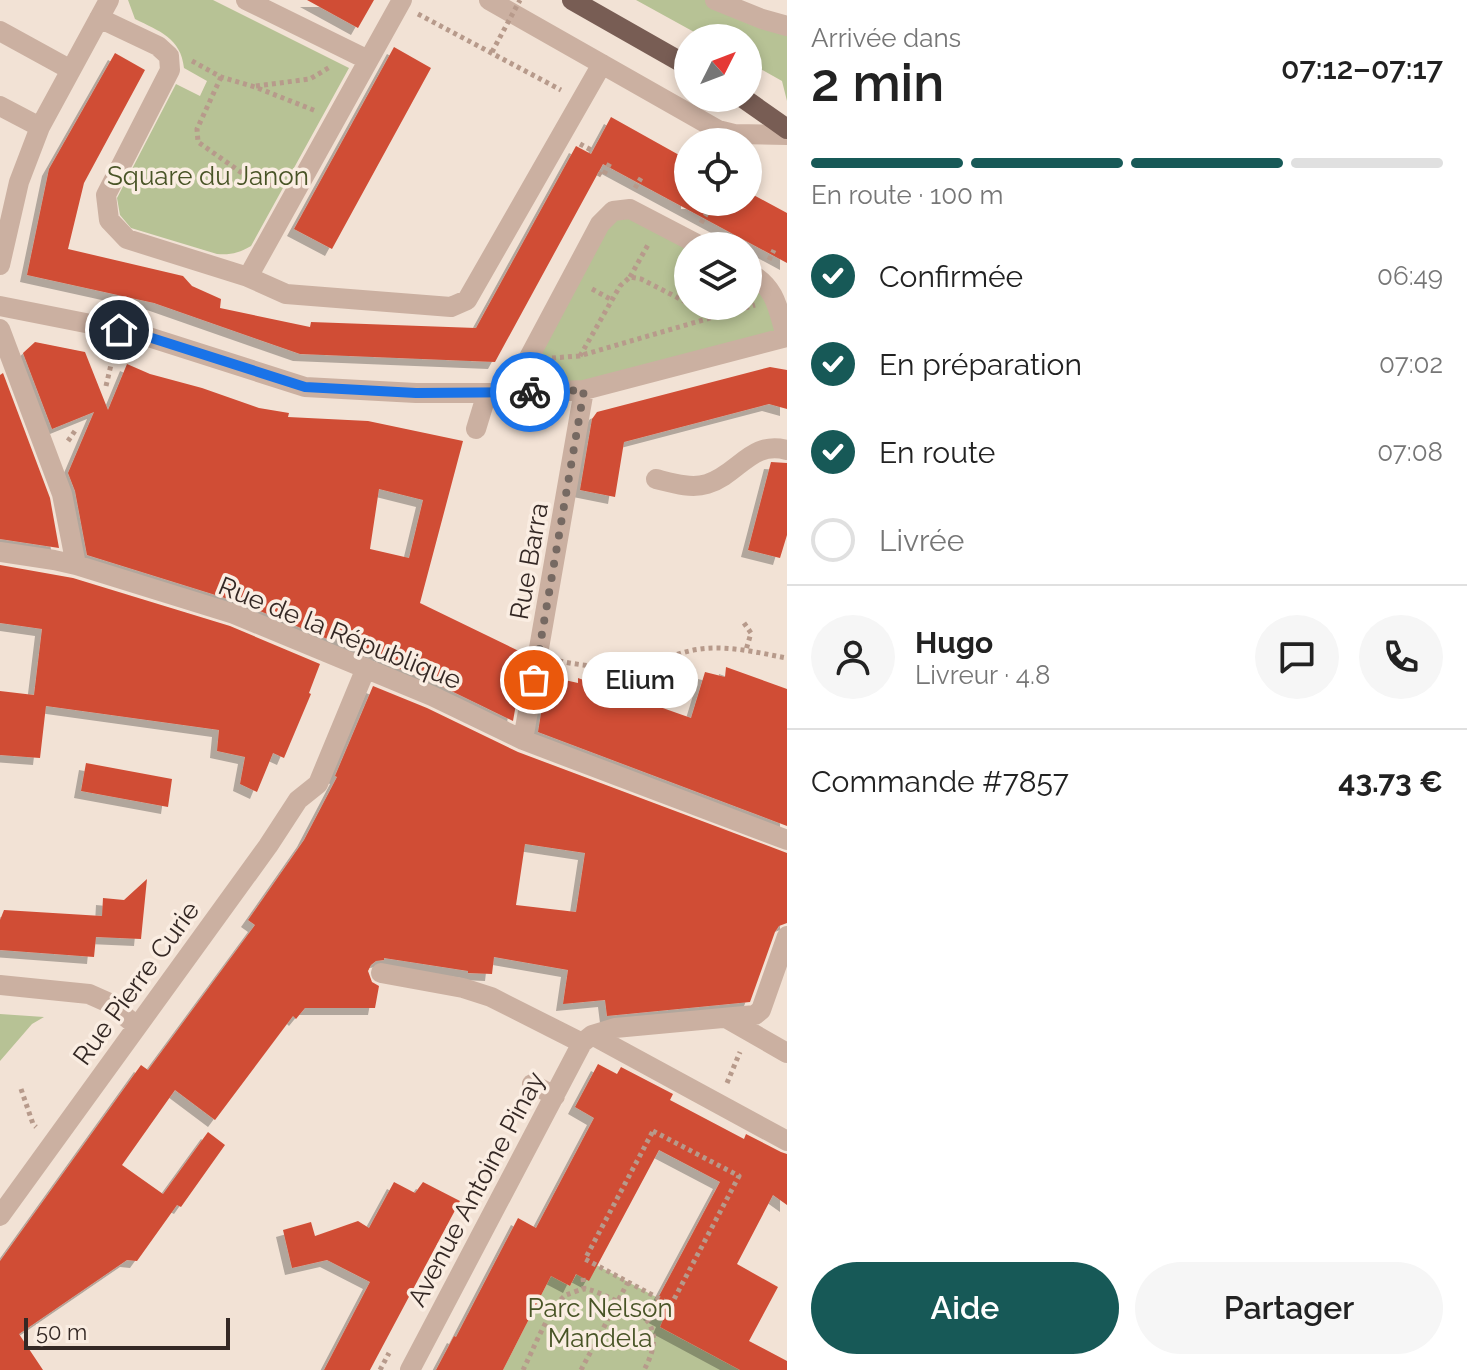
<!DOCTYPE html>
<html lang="fr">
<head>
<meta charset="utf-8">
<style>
	body { margin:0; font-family:Raleway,sans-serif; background:#f6f6f6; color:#222; height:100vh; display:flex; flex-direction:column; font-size:30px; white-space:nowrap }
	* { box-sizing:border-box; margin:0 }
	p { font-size:26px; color:#767676 }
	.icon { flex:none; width:44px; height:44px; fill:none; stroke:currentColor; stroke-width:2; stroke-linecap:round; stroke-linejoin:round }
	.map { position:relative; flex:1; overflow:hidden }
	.drawer { display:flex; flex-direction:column; background:#fff; width:680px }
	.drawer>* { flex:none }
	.needle { width:52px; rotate:48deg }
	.buttons { position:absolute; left:674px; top:24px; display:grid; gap:16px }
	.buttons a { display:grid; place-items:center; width:88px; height:88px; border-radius:50%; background:#fff; box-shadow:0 4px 12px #0003; font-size:40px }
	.scale { position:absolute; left:24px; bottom:20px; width:206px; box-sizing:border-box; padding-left:8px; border:4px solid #342824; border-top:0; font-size:22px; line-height:28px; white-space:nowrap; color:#342824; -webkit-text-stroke:6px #faede2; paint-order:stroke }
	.pin { position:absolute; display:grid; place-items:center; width:68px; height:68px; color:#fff; margin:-34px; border:4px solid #fff; border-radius:50%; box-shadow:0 2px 8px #0007 }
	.courier { position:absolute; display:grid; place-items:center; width:80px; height:80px; margin:-40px; border:6px solid #1a73e8; border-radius:50%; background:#fff; color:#222; box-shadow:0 2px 10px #0007 }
	.bubble { position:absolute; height:56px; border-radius:28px; background:#fff; box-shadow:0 4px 12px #0003; font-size:26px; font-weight:600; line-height:56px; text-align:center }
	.headline em { font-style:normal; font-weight:600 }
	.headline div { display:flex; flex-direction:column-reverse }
	.headline { display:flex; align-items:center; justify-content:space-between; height:136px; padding:0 24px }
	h1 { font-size:52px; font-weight:600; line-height:60px }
	.bar { display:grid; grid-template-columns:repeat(4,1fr); gap:12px 8px; align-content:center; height:96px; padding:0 24px }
	.bar i { height:10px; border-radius:6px; background:#e0e0e0 }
	.bar .selected { background:#175957 }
	.bar p { grid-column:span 4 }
	.line { display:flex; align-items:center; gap:20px; padding:0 24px; border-top:2px solid #e0e0e0 }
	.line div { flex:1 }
	.round { display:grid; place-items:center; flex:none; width:84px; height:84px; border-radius:42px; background:#f6f6f6 }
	ol { padding:0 24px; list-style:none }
	li { display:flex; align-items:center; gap:24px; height:88px }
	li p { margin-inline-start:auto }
	li .icon { padding:8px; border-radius:50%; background:#175957; color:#fff; stroke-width:4 }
	li:last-child { color:#767676 }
	li i { width:44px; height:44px; border:4px solid #e0e0e0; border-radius:50% }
	.primary-button { display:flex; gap:16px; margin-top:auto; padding:16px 24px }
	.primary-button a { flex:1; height:92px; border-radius:48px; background:#175957; color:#fff; font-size:32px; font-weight:600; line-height:92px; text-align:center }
	.primary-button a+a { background:#f6f6f6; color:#222 }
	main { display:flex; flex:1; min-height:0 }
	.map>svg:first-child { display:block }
	.green { fill:#b7c295 }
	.building { fill:#d04e36; fill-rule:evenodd; filter:url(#shadow) }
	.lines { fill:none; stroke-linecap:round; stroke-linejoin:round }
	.path { stroke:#b79a8b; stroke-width:5; stroke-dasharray:4 4; stroke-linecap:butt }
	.minor { stroke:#cbb0a1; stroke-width:20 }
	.major { stroke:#785d54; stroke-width:20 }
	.path-bridge { stroke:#b79a8b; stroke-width:5; stroke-dasharray:4 4; stroke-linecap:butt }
	.done { stroke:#766962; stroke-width:8; stroke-dasharray:0 14.4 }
	.route { stroke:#1a73e8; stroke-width:10 }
	.labels { text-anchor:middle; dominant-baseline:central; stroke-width:7; stroke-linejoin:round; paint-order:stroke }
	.park-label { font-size:26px; fill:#485426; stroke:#faede2 }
	.street-label { font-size:26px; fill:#342824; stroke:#faede2 }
</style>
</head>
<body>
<main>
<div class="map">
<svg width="787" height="1370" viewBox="0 0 787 1370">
	<defs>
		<filter id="shadow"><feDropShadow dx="-7" dy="7" stdDeviation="0" flood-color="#0004"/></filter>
	</defs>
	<rect width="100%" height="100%" fill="#f2e2d5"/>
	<path class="green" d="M128,0H213L349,68L251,246C239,253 231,255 217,254L131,228L120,215L117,198L176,84L200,96L207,81L184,68C181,38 159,31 135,19Z
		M636,0H715L787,26V101L782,81L748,62V38H705Z
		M613,211L688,246V306H748V272L786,337L584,390L510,393Z
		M0,1014L44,1017L32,1024L0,1061Z
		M585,1259L671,1305L660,1327L740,1370H503L551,1276L570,1286Z"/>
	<path class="building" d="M307,0H374L358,28Z
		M394,47L431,68L332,249L294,229Z
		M115,53L145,70L84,183L68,249L183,276L192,286L221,299L220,308L310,327L311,322L476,328L576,146L591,154L611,117L688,160V202H748V192L787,213V263L603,164L495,362L300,354L154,303L27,275L49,169Z
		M35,342L85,352L108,410L127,364L150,374L202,388L259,408L289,413L288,417L368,421L463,441L420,603L525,654L513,721L437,684L383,662L385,656L331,635L330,640L238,602L87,555L75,491L68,473L94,412L52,429L23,353ZM379,489L423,500L409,558L370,549Z
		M770,367L787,370V409L769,404L624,442L615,497L580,490L592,419L597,412Z
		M3,373L50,498L59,548L0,539V375Z
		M771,462L787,463V535L780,558L748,550Z
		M0,565L73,578L230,626L320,664L309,693L311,694L284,758L273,753L257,792L240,784L245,757L217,751L219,730L46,706L40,758L0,755V691L34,695L42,629L0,623Z
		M726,667L787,689V826L538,732L547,676L578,683V678L691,718L705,672L725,677Z
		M373,686L427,708L518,752L787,853V923L779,926L775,932L750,1002L607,1016L605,1000L563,1004L568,970L494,957L492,974L468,973V971L384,958V960L376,961L371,965L368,971L372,982L379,986L375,1008H305L296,1019L293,1016L215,1120L175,1090L122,1165L163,1194L208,1132L225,1145L181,1207L177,1205L137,1261L127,1260L19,1334L43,1370H0V1261L141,1065L148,1070L255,925L248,920L304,840L337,777L335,776ZM525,844L585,853L576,912L516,905Z
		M86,763L172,779L168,807L81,791Z
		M147,879L141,939L96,937L94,957L0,950V920L4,910L102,916L103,898L124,900Z
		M598,1064L617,1074L621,1067L673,1094L670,1100L744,1139L746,1134L781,1152L787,1154V1205L773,1195L737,1264L778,1287L749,1341L787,1361V1370H740L660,1327L663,1320L650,1313L720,1182L659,1150L589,1281L576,1274L570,1286L551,1276L503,1370H436L454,1336L456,1337L518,1218L536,1228L594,1118L575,1107Z
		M394,1182L415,1193L423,1182L460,1201L370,1370H324L370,1282L327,1260L292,1268L283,1230L311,1222L315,1236L358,1221L369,1228Z"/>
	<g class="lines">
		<path class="path" d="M418,14L561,90
			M192,61L221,77L255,87L316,111
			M221,77L197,129L198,142L242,173L274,187
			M256,86L310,79L330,67
			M580,144L593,151
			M684,157L688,149
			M748,171L756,158
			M598,173L603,176L611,161
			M635,188L641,178
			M701,223L707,213
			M769,260L774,250
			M630,277L649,243
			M592,289L612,300
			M693,306L714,316
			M580,356L620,286L630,277L641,279L688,303
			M552,358L579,356L755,305
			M106,386L114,352
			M68,441L77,428
			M744,623L751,633L746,650
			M559,661C588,667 618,669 646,663C665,660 682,651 700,649C729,645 759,653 787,658
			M727,1083L740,1052
			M21,1089L33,1124L36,1127
			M653,1131L739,1176L671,1305L585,1259Z
			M583,1278L584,1289
			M380,1370L389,1353
			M523,1370C532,1352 551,1305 566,1295C571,1293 579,1290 584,1289C595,1288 643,1314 649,1323C658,1339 652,1355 644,1370
			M581,1370L628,1282"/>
		<path class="minor" d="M246,0L368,60
			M489,0L718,130L734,134L787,135
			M715,0L762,19L787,26
			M99,18L158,46L169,56L170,70L106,195L109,220L127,239L248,277L286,294L451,307L467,300L602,64
			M0,31L71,70
			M0,106L40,127
			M0,265L19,182L40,127L109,0
			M748,272C776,287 778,308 786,337
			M248,277L402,0
			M0,306L136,333L305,387L416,393H510L584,390L787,337
			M0,329L62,494L76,565
			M510,393L600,224L613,211L630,209L701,246
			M476,429L487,393
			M656,479C672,483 691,489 707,484C739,474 751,440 787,450
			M0,552L54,560L76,565L234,614L432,696L523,740L787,840
			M523,740L584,390
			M381,973L463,988L491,997L582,1043
			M0,985L89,994L107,1002L137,1026
			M726,1018L787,1053
			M592,1035L787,1141
			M532,1084L555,1096
			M0,1216L268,846L298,800L318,784L366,668
			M410,1370L582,1043L592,1035L615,1028L755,1015L761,1010L787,936"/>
		<path class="major" d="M572,0L688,66
			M743,98L787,129"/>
		<path class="path-bridge" d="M492,52L520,0"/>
	</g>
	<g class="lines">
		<path class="done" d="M530,392L584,390L534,680"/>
		<path class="route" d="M119,330L136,333L305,387L416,393L530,392"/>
	</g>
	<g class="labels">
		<g class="park-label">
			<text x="208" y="176">Square du Janon</text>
			<text x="600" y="1308">Parc Nelson<tspan x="600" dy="30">Mandela</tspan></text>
		</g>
		<g class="street-label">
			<text transform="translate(529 561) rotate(-80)">Rue Barra</text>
			<text transform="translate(340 633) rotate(22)">Rue de la République</text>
			<text transform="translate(136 983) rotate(-54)">Rue Pierre Curie</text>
			<text transform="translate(476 1189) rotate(-62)">Avenue Antoine Pinay</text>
		</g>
	</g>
</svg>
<div class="buttons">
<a><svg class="needle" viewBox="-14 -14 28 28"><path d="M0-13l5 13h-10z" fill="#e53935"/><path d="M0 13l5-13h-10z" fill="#767676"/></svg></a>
<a><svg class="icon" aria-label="locate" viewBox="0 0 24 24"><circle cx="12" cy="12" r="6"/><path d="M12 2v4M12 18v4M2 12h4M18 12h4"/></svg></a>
<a><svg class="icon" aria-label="layers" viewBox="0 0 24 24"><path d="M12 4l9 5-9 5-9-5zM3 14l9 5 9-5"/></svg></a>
</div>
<div class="scale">50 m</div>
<div class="pin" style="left:534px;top:680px;background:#ea580c"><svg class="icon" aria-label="bag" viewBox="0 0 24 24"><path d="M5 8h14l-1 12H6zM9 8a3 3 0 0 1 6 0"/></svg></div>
<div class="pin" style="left:119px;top:330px;background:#1f2937"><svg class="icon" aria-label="home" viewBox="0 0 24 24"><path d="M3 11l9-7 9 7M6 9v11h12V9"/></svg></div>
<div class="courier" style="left:530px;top:392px"><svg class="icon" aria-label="bike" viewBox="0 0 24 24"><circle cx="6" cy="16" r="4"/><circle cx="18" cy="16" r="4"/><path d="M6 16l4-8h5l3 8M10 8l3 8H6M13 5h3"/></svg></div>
<div class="bubble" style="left:582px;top:652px;width:116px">Elium</div>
</div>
<section class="drawer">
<div class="headline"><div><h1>2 min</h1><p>Arrivée dans</p></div><em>07:12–07:17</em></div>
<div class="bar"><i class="selected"></i><i class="selected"></i><i class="selected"></i><i></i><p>En route · 100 m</p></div>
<ol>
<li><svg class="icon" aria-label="check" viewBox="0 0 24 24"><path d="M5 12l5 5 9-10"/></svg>Confirmée<p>06:49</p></li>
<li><svg class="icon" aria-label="check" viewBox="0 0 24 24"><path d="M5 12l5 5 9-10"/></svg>En préparation<p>07:02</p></li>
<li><svg class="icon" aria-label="check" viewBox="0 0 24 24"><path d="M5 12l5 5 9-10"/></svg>En route<p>07:08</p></li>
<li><i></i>Livrée</li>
</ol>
<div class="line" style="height:144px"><a class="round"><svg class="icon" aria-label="person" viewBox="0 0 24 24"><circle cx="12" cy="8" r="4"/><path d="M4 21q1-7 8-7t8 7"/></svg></a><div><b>Hugo</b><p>Livreur · 4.8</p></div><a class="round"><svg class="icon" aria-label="chat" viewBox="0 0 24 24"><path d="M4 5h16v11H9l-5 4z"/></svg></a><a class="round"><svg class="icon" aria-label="phone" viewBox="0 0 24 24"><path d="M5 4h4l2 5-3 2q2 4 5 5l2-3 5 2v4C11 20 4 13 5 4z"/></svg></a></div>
<div class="line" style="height:104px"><div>Commande #7857</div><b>43.73 €</b></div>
<div class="primary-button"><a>Aide</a><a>Partager</a></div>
</section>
</main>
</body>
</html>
